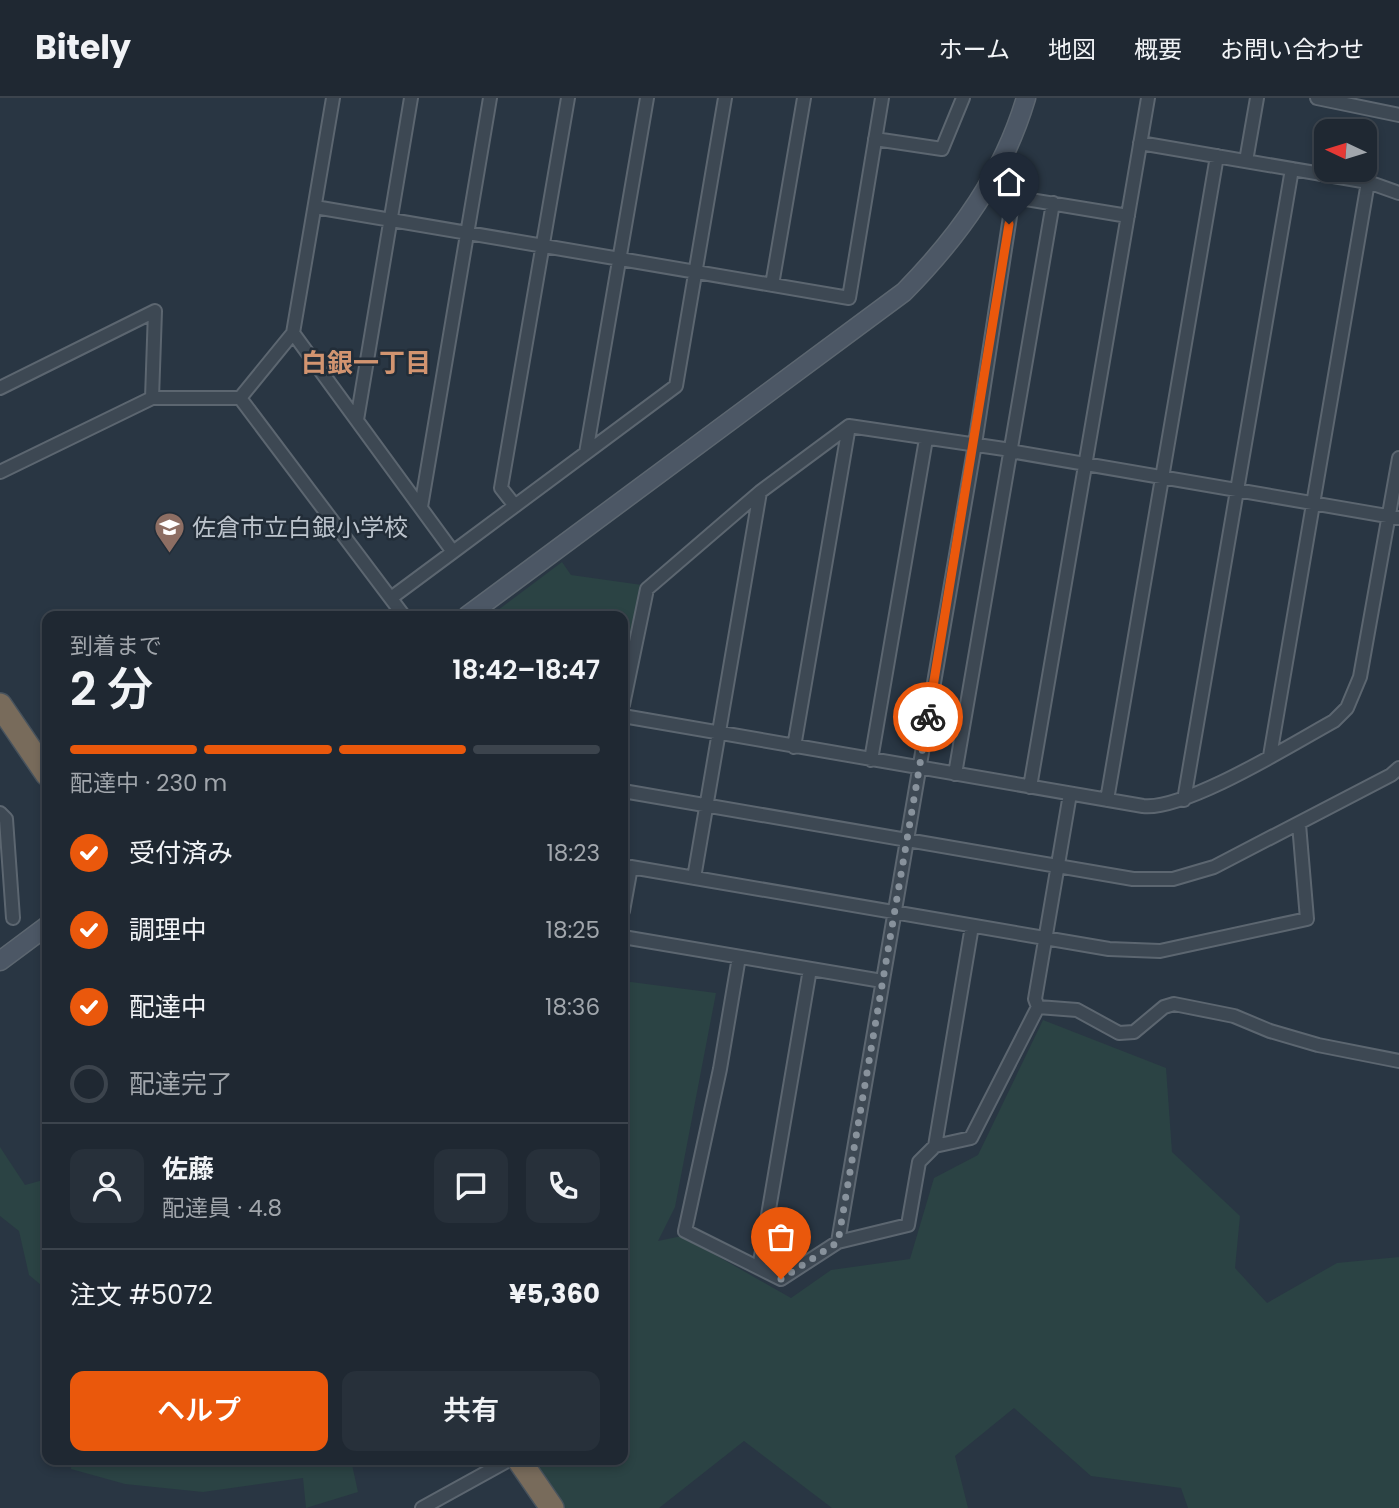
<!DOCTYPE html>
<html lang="ja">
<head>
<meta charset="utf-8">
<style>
	body { margin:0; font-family:Poppins,"Noto Sans JP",sans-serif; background:#27303a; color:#f1f3f6; height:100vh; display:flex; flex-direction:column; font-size:26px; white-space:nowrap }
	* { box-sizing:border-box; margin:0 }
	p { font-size:23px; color:#a1a6ac }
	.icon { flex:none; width:38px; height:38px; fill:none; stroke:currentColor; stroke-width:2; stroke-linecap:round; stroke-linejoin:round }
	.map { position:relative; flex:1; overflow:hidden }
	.drawer { position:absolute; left:42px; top:513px; width:586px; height:854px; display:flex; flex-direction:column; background:#1f2832; border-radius:14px; box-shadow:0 4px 10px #0003,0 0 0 2px #3c444d }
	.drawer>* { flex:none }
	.needle { width:46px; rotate:274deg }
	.tools { position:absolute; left:1314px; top:21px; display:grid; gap:14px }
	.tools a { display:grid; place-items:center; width:63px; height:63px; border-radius:14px; background:#1f2832; box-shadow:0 4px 10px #0003,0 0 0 2px #3c444d; font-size:35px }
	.pin { position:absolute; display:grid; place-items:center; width:60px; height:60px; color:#fff; margin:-72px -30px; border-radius:50% 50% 50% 0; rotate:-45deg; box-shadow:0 0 7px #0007 }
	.pin .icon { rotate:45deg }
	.courier { position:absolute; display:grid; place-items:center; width:70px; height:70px; margin:-35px; border:5px solid #ea580c; border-radius:50%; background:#fff; color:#222; box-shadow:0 2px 9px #0007 }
	.headline em { font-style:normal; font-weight:600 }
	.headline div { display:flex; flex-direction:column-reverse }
	.headline { display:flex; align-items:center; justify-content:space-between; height:119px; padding:0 28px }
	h1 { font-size:46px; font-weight:600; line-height:52px }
	.bar { display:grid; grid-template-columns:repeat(4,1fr); gap:10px 7px; align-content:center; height:84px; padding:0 28px }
	.bar i { height:9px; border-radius:5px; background:#3c444d }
	.bar .on { background:#ea580c }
	.bar p { grid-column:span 4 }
	.line { display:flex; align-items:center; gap:18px; padding:0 28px; border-top:2px solid #3c444d }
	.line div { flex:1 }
	.round { display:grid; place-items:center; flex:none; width:74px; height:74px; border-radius:14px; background:#27303a }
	ol { padding:0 28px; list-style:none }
	li { display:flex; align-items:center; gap:21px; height:77px }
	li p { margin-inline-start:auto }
	li .icon { padding:7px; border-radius:50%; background:#ea580c; color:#fff; stroke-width:4 }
	li:last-child { color:#a1a6ac }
	li i { width:38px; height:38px; border:4px solid #3c444d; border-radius:50% }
	.button { display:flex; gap:14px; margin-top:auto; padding:14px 28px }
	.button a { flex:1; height:80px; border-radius:14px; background:#ea580c; color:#fff; font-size:28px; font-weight:600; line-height:80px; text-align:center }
	.button a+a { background:#27303a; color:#f1f3f6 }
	header { display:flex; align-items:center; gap:42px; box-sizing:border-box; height:98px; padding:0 35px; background:#1f2832; border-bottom:2px solid #3c444d }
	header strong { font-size:33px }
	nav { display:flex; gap:38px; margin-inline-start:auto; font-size:24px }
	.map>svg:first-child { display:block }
	.green { fill:#2b4344 }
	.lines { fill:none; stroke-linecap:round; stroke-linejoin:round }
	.street-casing { stroke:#5c6670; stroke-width:16 }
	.secondary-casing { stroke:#5c6670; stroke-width:21 }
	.highway-casing { stroke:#48535d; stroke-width:26 }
	.street { stroke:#3d4853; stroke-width:12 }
	.secondary { stroke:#4c5765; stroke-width:18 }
	.highway { stroke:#786b5b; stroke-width:23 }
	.done { stroke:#88929c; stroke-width:7; stroke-dasharray:0 12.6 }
	.route { stroke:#ea580c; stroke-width:9 }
	.labels { text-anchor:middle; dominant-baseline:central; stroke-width:5; stroke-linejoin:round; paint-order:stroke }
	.poi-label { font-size:24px; fill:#bbc3cc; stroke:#222d38; text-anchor:start }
	.neighbourhood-label { font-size:26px; font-weight:bold; fill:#d29470; stroke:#222d38 }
</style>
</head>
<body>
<header>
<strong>Bitely</strong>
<nav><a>ホーム</a><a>地図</a><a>概要</a><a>お問い合わせ</a></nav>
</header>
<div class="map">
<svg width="1399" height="1410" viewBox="0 0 1399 1410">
	<rect width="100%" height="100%" fill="#293643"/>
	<path class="green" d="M562,464L571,477L642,487L623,585V518H490Z
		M623,883L716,895L675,1109L658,1143L682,1138L791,1200L831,1172L910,1161L934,1080L978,1057L1043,922L1166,970L1172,1054L1240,1118L1235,1170L1267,1205L1337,1165L1399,1159V1410H1188L1181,1390L1091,1378L1014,1310L955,1358L968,1410H832L744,1343L659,1410H561L527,1362H623Z
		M0,1049L25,1087L47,1081V1192L29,1177L19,1133L0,1118Z
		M72,1362H351L358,1394L306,1410L303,1380L203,1394L125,1386L71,1371Z"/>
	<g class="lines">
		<defs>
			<path id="street" d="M1317,0L1399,17
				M875,41L942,51L963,0
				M1140,45L1368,84L1399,95
				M1246,63L1257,0
				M1013,99L1128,118
				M315,109L849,200L882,0
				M772,187L804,0
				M293,235L453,454L676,288L725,0
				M0,290L155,213L152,300H240L293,235L333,0
				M240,300L404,518
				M357,322L411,0
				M1010,353L1399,420
				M586,355L647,0
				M0,374L152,300
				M515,408L501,390L568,0
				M421,409L490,0
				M391,500L453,454
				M623,607L647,491L760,394L849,328L1011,352
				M623,618L1143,708C1185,713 1294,645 1334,623L1347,610L1360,579L1399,360
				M794,649L849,328
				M1270,658L1368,84
				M871,662L926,341
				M955,676L1053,105
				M1030,689L1148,0
				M623,693L1133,781H1173L1214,769L1391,677L1399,670
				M1070,696L1035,901L1038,909L1077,912L1119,935L1134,934L1164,909L1174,906L1234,918L1270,933L1318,947L1399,963
				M1107,702L1217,58
				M1184,702L1292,71
				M0,715L6,721L13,820
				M694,780L760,394
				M623,813L631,769L1109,851L1160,853L1307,821L1299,726
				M623,839L882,883
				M739,859L720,971L685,1133L781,1181L838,1144L908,1127L919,1064L935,1048L971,1040L1038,909
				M935,1048L972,828
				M838,1144L975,346L1013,99L998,72
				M759,1170L810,871
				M422,1410L509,1362"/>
			<path id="secondary" d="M467,518L904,194C960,137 1003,77 1026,0
				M0,863L47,828"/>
			<path id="highway" d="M0,607L47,676
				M519,1362L552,1410"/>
		</defs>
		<use href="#street" class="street-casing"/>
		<use href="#secondary" class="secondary-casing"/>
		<use href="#highway" class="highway-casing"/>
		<use href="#street" class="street"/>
		<use href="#secondary" class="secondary"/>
		<use href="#highway" class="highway"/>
	</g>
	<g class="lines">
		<path class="done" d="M781,1181L838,1144L928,619"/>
		<path class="route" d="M928,619L1009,126"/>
	</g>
	<defs>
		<symbol id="school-pin" viewBox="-11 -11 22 30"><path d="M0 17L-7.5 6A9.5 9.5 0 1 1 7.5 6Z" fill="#8d6e63" stroke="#222d38"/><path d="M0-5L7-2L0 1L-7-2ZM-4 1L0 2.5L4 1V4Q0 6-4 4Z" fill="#fff"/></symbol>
	</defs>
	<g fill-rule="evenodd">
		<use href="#school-pin" x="152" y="412" width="35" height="47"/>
	</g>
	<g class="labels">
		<g class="poi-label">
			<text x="192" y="429">佐倉市立白銀小学校</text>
		</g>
		<g class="neighbourhood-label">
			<text x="366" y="265">白銀一丁目</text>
		</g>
	</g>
</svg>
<div class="tools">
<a><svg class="needle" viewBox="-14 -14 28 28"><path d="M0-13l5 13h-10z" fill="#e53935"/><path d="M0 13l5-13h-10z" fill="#a1a6ac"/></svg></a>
</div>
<div class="pin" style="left:781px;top:1181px;background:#ea580c"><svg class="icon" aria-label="bag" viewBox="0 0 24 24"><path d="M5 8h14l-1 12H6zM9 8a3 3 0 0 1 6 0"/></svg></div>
<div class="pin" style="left:1009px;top:126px;background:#1f2937"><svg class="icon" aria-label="home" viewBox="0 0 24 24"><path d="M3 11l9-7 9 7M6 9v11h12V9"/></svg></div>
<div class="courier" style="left:928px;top:619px"><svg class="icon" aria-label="bike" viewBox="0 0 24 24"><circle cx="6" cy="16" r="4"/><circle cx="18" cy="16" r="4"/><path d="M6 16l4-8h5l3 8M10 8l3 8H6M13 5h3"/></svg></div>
<section class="drawer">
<div class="headline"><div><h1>2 分</h1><p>到着まで</p></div><em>18:42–18:47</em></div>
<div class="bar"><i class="on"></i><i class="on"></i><i class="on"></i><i></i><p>配達中 · 230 m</p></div>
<ol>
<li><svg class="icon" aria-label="check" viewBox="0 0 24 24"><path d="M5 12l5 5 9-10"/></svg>受付済み<p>18:23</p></li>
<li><svg class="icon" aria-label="check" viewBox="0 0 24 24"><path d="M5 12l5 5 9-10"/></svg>調理中<p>18:25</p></li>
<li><svg class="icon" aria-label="check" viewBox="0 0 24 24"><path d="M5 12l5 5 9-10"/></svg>配達中<p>18:36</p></li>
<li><i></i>配達完了</li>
</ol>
<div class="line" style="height:126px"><a class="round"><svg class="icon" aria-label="person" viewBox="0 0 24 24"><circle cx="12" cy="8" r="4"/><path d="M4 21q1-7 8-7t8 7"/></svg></a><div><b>佐藤</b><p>配達員 · 4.8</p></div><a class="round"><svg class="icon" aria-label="chat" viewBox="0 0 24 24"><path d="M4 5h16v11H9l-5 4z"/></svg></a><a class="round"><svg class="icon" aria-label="phone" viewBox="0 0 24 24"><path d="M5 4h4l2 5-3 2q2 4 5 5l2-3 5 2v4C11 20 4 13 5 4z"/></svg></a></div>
<div class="line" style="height:91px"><div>注文 #5072</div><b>¥5,360</b></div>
<div class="button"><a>ヘルプ</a><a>共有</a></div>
</section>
</div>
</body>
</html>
